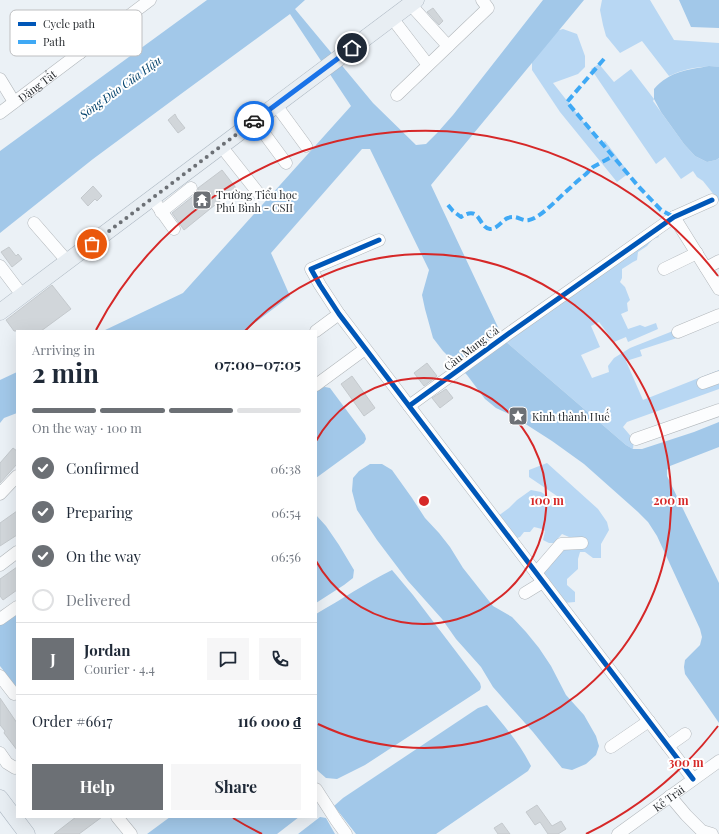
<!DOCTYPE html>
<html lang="en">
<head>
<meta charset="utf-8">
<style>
	body { margin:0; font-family:"Playfair Display",serif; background:#f6f6f7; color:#1f2937; height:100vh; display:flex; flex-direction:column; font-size:15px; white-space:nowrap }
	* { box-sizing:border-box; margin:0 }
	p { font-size:13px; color:#747a83 }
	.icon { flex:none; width:22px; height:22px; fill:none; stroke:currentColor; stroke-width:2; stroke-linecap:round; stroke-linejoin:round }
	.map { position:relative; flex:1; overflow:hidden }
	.sheet { position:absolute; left:16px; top:330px; width:301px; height:488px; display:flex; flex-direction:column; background:#fff; border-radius:0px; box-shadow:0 4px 16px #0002 }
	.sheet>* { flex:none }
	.pin { position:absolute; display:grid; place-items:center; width:34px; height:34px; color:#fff; margin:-17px; border:2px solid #fff; border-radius:50%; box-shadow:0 1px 4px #0007 }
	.courier { position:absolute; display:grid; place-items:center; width:40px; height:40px; margin:-20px; border:3px solid #1a73e8; border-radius:50%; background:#fff; color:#222; box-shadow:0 1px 5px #0007 }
	.headline em { font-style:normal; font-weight:700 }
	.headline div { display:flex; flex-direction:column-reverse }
	.headline { display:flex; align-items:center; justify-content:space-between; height:68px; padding:0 16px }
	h1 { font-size:26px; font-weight:700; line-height:30px }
	.bar { display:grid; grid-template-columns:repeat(4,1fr); gap:6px 4px; align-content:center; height:48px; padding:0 16px }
	.bar i { height:5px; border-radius:3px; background:#e0e1e3 }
	.bar .on { background:#6c7075 }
	.bar p { grid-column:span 4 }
	.line { display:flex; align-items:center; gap:10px; padding:0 16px; border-top:1px solid #e0e1e3 }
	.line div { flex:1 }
	.round { display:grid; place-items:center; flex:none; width:42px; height:42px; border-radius:0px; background:#f6f6f7 }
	ol { padding:0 16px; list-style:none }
	li { display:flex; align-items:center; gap:12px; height:44px }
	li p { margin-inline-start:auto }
	li .icon { padding:4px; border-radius:50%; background:#6c7075; color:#fff; stroke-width:4 }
	li:last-child { color:#747a83 }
	li i { width:22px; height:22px; border:2px solid #e0e1e3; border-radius:50% }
	.cta { display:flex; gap:8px; margin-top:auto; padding:8px 16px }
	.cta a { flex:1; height:46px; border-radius:0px; background:#6c7075; color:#fff; font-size:16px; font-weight:700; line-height:46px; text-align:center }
	.cta a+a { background:#f6f6f7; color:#1f2937 }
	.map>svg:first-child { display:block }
	.forest { fill:#b8d7f3 }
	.water { fill:#a2c8e9 }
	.building { fill:#d1d6da; stroke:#c4c9cd }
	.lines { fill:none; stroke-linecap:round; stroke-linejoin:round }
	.minor-casing { stroke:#b2b7bb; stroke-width:13 }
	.major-casing { stroke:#abb6c0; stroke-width:17 }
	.minor { stroke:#fcfdfe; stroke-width:12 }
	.major { stroke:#e8eef3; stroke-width:16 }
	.quiet { stroke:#3fa9f5; stroke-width:4; stroke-dasharray:8 4; stroke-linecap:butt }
	.cycleway-casing { stroke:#fff; stroke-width:8 }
	.cycleway { stroke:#0057b8; stroke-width:5 }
	.done { stroke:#6c7075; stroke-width:4; stroke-dasharray:0 7.2 }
	.route { stroke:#1a73e8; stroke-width:5 }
	.ring { fill:none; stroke:#d62828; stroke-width:2 }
	.labels { text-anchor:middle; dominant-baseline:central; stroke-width:4; stroke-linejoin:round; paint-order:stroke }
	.street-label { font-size:11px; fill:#272b2f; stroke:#fff }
	.poi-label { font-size:11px; fill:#272b2f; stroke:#fff; text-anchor:start }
	.water-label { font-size:12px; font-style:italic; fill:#01406a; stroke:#fff }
	.key { fill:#fff; stroke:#bebfc1; stroke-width:1 }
	.key-label { font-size:11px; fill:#272b2f }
	.centre { fill:#d62828; stroke:#fff; stroke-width:2 }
	.ring-label { font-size:12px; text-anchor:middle; font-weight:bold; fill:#d62828; stroke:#fff; stroke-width:4; stroke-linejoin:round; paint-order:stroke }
</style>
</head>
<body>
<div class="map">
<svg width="719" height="834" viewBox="0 0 719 834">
	<rect width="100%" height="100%" fill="#ebf1f6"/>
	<path class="forest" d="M602,0H650L674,40L719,43V67C702,65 684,69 669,76L642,41L620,53L606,36L603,25L600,10Z
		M563,29L577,34L585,56V67L578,74L553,83L601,144L605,141L629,173L617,182L560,112L532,70V54L549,33Z
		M599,64L614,82L631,69L654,99L653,101L684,144L695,156L707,162L716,160L719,158V201L703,181L697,177L693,171L681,179L665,157L656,164L591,69Z
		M655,231L659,237L653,239L647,246L638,252L637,260L633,262L622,269V278L620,282L625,287L630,300L627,303L628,311L621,314L628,329L640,325L645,327L656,323L658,329L628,342L626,337L614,342L599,322L591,326L600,347L581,355L592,378L609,372L608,366L614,358L630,348L673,331L677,338L640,350L642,356L626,361L643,400L719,370V389L627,422L623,427L634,440L633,449L626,445L504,340Z
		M547,463L598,509L607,522L609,530L601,544V558H593L585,552H580L578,559V569L567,579V585L575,592V602L563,603L529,574L536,566L562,550L569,549L574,542L569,537L562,534L554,543H549L543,540L545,531L542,529L534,527L530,532H524L520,537L512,540L494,519L509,508L517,500L531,490L541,492L553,500L557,496L529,477V470Z"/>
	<path class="water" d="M207,0H305L295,9L373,103L416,145L426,144L438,132L453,115L543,0H584L431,185L504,340L626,445L633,449H642L694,432L719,422V447L670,466L667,470V476L719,583V723L685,674L684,667L685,660L700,645L702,637L700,629L657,536L648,522L638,512L584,464L552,441L513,416L496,408L485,399L467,375L443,351L433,338L425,309L422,295L429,270L370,149H362L271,253L290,296L244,331H103L183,293L351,106L290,14L185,91L93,159L0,233V151Z
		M679,0H719V28L691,27Z
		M709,66L719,67V158L716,160L707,162L695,156L684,144L661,112L654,99V89C670,71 687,70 709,66Z
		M17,372V413L4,418L0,423V380Z
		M325,387L330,388L365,435L366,439L364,443L316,478V390L319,388Z
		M370,464H382L392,470L412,498L425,518L439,533L450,547L463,568L493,606L512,617L526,632L539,648L551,666L566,695L584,715L596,736L599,746L596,755L586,764L572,770L562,768L533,732L493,687L481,667L456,639L442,619L408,581L377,540L357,510L352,491L353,478L359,471Z
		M316,515L326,526L339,545L354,570L353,578L344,585L316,603Z
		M392,570L413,595L480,683L481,687L480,690L365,765L337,779L326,778L318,771L316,768V614C342,599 366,583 392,570Z
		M17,609V688L0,666V621Z
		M487,705C503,724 520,744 531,766L528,771L436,834H356L334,806L343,798L478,708Z
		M170,817H299L277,834H147Z
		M320,817L326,818L335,834H298Z"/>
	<path class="building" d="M433,8L443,21L439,25L427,12Z
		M175,114L177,118L185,128L178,133L168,120Z
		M222,170L236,188L184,230L172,213L196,194L198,191V188Z
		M93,186L102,196L97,201L95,199L88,206L81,198Z
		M9,247L16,256L18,254L22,259L12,267L1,252Z
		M52,285L71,309L41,331H14L6,320Z
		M427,363L437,376L424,386L414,373Z
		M352,376L375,408L364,416L341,384Z
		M446,389L453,398L440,408L432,398Z
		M13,448L17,451V464L0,483V463Z
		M17,511V535L0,546V523Z
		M17,567V590L3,600L0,596V579Z
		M0,698L17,723V750L4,733L5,731L0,725Z
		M537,805L552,826L561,821L566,829L558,834H548L540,822L535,825L526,812Z
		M76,817H102L79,834H54Z
		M502,823L510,834H498L494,828Z"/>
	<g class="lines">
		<defs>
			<g id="minor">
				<path d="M410,4L448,46"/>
				<path d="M57,17L80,53"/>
				<path d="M392,18L428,65"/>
				<path d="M0,79L14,102"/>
				<path d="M397,95L488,8L482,0"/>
				<path d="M276,105L306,146"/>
				<path id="s1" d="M0,113L150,0"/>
				<path d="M255,121L286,163"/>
				<path d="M221,146L259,194"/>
				<path d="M152,198L174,229"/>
				<path d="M161,212L191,188"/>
				<path d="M674,217L719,289"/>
				<path d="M34,223L68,262"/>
				<path d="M379,240L311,269L320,285L339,314L693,779"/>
				<path d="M0,266L22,295"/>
				<path d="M706,268L719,261"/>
				<path d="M664,269L697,253"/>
				<path d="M316,331L339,314"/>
				<path d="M678,332L719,315"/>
				<path d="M703,383L719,377"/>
				<path d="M316,385L365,349"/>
				<path d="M409,406L508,334L674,217L712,200"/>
				<path d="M636,439L719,410"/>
				<path d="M0,494L17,476"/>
				<path d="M0,565L17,552"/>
				<path d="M536,573L561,544L582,543"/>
				<path d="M525,593L543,582"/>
				<path d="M0,619L17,607"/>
				<path d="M0,676L14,694"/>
				<path d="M668,746L685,734"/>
				<path d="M611,747L649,721"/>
				<path d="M0,753L7,763L15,768L17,767"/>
				<path d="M316,789L336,820L346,834"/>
				<path d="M670,796L686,815L702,831L712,834"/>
				<path d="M117,817L131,834"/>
				<path id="s2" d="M618,834L719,761"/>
			</g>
			<path id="major" d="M0,312L416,0
				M0,798L27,834"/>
		</defs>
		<use href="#minor" class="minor-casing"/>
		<use href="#major" class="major-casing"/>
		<use href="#minor" class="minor"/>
		<use href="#major" class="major"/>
		<path class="quiet" d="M604,59L567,102L639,187L661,210L674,217
			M448,205L453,211L461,217C481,204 478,228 490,229C498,229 502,220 508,218C516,214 522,222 529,220C541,218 560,196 570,188C575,183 581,178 586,174L593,167L613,156"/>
		<defs>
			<path id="cycleway" d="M379,240L311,269L320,285L339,314L693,779
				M409,406L508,334L674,217L712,200"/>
		</defs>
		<use href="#cycleway" class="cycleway-casing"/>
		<use href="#cycleway" class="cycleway"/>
	</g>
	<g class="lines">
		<path class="done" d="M92,244L254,121"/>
		<path class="route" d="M254,121L352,48"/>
	</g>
	<g class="ring">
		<path d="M316 441A123 123 0 1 1 316 561"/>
		<path d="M245 331A247 247 0 1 1 318 724"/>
		<path d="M718 726A370 370 0 0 1 586 834M262 834A370 370 0 0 1 233 818M96 330A370 370 0 0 1 718 276"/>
	</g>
	<defs>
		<symbol id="temple-square" viewBox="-11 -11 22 22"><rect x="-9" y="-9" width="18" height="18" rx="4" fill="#6c7075" stroke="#fff"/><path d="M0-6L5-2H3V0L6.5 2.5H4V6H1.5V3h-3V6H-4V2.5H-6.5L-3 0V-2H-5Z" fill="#fff"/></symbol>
		<symbol id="sight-square" viewBox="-11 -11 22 22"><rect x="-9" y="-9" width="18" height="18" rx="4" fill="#6c7075" stroke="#fff"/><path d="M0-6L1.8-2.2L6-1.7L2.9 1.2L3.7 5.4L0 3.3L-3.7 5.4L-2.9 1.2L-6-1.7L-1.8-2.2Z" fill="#fff"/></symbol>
	</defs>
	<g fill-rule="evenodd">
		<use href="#temple-square" x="191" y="189" width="22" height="22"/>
		<use href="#sight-square" x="507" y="405" width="22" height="22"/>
	</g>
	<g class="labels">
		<g class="street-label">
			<text stroke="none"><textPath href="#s1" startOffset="46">Đặng Tất</textPath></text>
			<text transform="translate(471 348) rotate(-37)">Cầu Mang Cá</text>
			<text stroke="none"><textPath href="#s2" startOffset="62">Kẻ Trài</textPath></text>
		</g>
		<g class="poi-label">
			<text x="216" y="194">Trường Tiểu học<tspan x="216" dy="13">Phú Bình - CSII</tspan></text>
			<text x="532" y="416">Kinh thành Huế</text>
		</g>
		<g class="water-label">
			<text transform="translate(120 87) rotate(-36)">Sông Đào Cửa Hậu</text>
		</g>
	</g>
	<rect x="10" y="10" width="132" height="46" rx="6" class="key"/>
	<rect x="18" y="22" width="18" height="4" fill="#0057b8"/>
	<rect x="18" y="40" width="18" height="4" fill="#3fa9f5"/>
	<g class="key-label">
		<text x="43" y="28">Cycle path</text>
		<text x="43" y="46">Path</text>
	</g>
	<circle cx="424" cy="501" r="6" class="centre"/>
	<g class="ring-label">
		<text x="547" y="505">100 m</text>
		<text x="671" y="505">200 m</text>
		<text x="686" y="767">300 m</text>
	</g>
</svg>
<div class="pin" style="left:92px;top:244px;background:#ea580c"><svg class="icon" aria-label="bag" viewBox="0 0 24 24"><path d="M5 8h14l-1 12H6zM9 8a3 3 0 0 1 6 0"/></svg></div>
<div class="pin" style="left:352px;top:48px;background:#1f2937"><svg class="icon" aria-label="home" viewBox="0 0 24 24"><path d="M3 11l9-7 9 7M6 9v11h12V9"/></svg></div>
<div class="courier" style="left:254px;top:121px"><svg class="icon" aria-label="car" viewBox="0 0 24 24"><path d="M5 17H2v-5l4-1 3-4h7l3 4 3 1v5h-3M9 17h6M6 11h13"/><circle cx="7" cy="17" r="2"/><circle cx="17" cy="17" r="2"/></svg></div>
<section class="sheet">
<div class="headline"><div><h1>2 min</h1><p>Arriving in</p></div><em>07:00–07:05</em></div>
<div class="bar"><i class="on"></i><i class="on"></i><i class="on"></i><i></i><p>On the way · 100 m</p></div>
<ol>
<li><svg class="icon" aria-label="check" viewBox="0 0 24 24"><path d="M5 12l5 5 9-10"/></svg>Confirmed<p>06:38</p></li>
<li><svg class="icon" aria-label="check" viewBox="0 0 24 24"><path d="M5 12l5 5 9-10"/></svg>Preparing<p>06:54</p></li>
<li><svg class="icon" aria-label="check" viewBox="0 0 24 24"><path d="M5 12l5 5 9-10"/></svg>On the way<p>06:56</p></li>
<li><i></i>Delivered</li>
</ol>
<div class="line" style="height:72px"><b class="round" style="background:#6c7075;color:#fff">J</b><div><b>Jordan</b><p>Courier · 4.4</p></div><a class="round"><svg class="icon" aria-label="chat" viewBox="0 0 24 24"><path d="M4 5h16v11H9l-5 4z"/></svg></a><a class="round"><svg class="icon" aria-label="phone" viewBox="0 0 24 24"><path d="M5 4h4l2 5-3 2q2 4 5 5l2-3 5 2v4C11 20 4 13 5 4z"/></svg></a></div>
<div class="line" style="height:52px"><div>Order #6617</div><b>116 000 ₫</b></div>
<div class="cta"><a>Help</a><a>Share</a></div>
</section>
</div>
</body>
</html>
